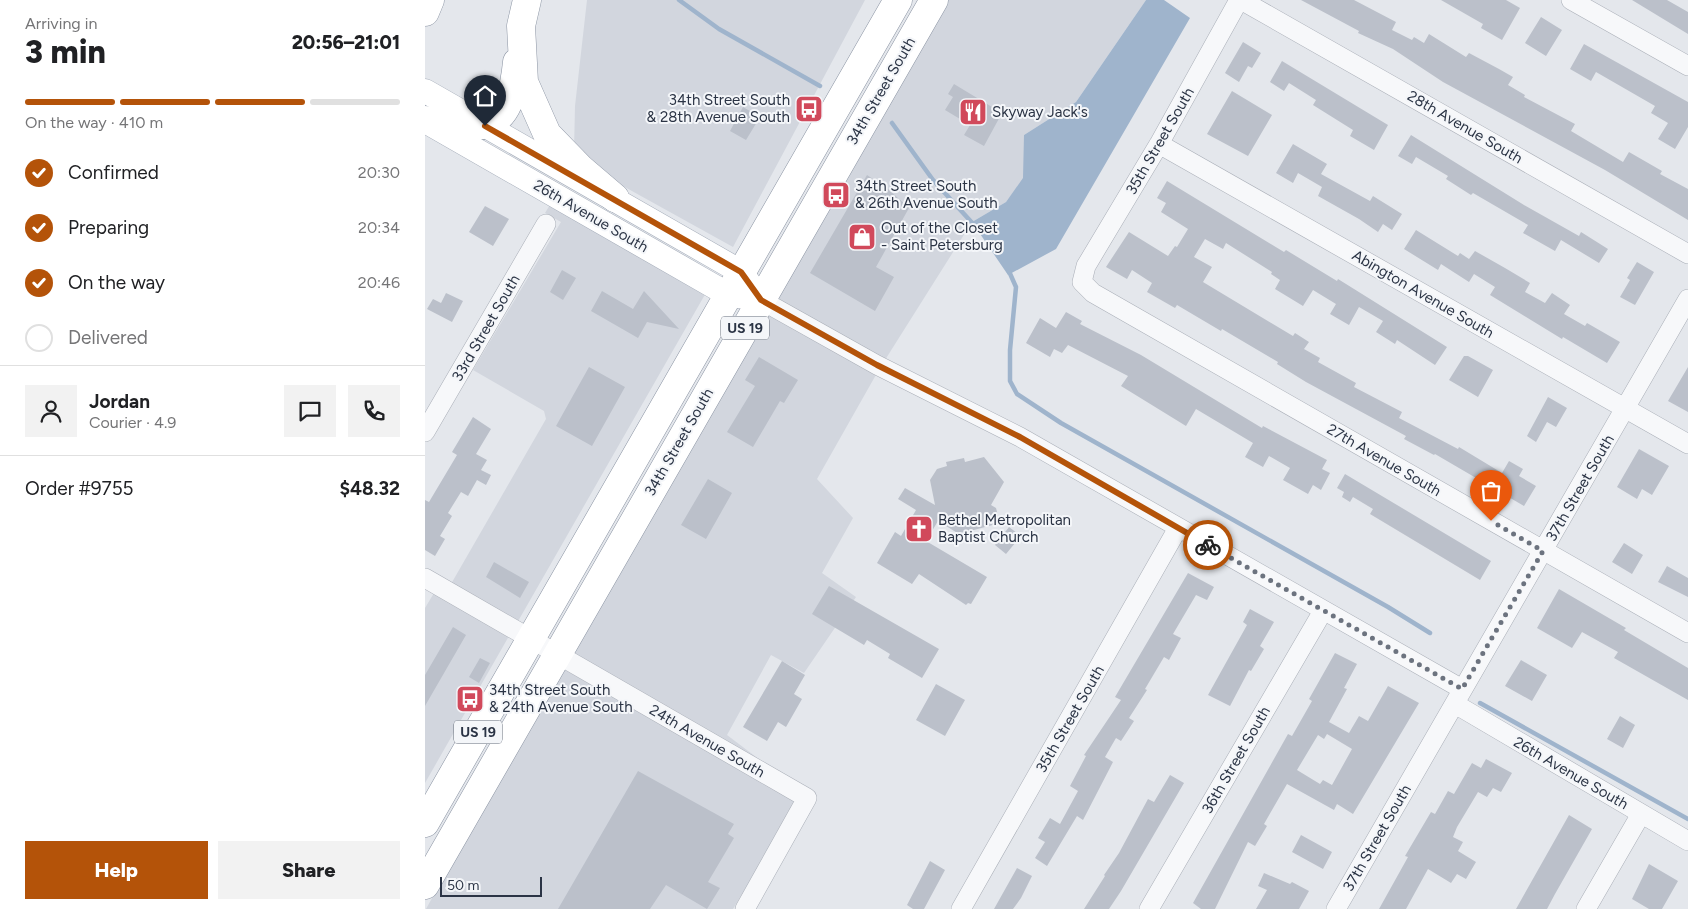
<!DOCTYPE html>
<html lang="en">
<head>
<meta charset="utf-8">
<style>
	body { margin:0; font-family:Figtree,sans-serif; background:#f2f2f2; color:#202124; height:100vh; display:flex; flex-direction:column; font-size:19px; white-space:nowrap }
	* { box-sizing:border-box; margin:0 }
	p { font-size:16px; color:#757577 }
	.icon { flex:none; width:28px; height:28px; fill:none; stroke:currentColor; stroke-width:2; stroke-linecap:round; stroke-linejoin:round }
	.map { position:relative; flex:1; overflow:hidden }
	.panel { display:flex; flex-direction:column; background:#fff; width:425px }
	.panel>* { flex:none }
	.scale { position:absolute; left:15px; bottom:12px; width:102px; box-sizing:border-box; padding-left:5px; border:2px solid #2b3445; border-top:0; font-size:14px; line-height:18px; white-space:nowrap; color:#2b3445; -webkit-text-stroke:4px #f4f6f9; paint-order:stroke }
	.pin { position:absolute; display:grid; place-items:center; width:42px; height:42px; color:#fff; margin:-51px -21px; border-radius:50% 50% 50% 0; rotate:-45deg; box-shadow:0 0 5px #0007 }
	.pin .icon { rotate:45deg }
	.courier { position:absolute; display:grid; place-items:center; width:50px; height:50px; margin:-25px; border:4px solid #b45309; border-radius:50%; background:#fff; color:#222; box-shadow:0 1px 6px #0007 }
	.summary em { font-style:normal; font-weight:800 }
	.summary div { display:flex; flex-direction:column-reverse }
	.summary { display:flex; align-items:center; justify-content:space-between; height:85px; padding:0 25px }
	h1 { font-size:32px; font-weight:800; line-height:38px }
	.bar { display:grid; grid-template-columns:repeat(4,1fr); gap:8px 5px; align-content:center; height:60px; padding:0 25px }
	.bar i { height:6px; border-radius:4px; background:#e0e0e0 }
	.bar .selected { background:#b45309 }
	.bar p { grid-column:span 4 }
	.line { display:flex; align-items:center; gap:12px; padding:0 25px; border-top:1px solid #e0e0e0 }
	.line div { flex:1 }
	.round { display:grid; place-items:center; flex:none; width:52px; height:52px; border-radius:0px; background:#f2f2f2 }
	ol { padding:0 25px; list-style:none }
	li { display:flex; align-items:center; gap:15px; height:55px }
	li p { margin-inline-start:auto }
	li .icon { padding:5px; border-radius:50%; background:#b45309; color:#fff; stroke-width:4 }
	li:last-child { color:#757577 }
	li i { width:28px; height:28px; border:2px solid #e0e0e0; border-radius:50% }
	.primary-button { display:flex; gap:10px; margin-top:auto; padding:10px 25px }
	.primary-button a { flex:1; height:58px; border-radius:0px; background:#b45309; color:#fff; font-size:20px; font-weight:800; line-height:58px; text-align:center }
	.primary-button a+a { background:#f2f2f2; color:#202124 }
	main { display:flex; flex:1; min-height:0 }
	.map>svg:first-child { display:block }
	.built { fill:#d2d6de }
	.water { fill:#9fb4cc }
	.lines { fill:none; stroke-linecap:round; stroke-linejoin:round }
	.stream { stroke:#9fb4cc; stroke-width:4.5 }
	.building { fill:#bbc0ca; fill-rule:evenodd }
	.minor-casing { stroke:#a9aeb7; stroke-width:20 }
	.major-casing { stroke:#a3abb8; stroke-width:25 }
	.highway-casing { stroke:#8b94a3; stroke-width:29 }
	.minor { stroke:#f7f8fa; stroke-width:19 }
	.major { stroke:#fff; stroke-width:24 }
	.highway { stroke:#fff; stroke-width:28 }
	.done { stroke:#6c737f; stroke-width:5; stroke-dasharray:0 9 }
	.route { stroke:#b45309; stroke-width:6 }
	.labels { text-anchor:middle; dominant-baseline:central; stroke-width:4; stroke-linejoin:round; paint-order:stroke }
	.shield { fill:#f4f6f9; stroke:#676e7b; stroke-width:1 }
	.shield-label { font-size:14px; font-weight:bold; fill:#2b3445 }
	.street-label { font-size:15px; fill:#2b3445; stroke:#f4f6f9 }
	.poi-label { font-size:15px; fill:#2b3445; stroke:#f4f6f9; text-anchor:start }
</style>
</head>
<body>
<main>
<section class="panel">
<div class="summary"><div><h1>3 min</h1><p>Arriving in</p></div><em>20:56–21:01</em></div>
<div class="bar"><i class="selected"></i><i class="selected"></i><i class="selected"></i><i></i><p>On the way · 410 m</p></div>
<ol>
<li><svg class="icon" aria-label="check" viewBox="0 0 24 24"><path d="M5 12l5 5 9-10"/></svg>Confirmed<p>20:30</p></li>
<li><svg class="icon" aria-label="check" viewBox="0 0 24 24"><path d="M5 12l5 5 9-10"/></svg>Preparing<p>20:34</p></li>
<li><svg class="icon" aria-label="check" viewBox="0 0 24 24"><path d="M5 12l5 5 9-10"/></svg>On the way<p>20:46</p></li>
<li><i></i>Delivered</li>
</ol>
<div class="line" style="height:90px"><a class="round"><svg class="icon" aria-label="person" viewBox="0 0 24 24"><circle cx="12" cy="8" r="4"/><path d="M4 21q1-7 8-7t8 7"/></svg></a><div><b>Jordan</b><p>Courier · 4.9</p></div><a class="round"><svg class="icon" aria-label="chat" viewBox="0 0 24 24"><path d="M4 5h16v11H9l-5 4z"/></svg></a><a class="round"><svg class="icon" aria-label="phone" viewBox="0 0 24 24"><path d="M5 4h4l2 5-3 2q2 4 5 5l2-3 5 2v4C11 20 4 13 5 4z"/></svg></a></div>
<div class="line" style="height:65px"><div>Order #9755</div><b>$48.32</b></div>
<div class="primary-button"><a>Help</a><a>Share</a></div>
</section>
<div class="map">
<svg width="1263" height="909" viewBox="0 0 1263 909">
	<rect width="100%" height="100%" fill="#e4e7ec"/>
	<path class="built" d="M162,0H440L308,247L169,170L149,151L150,106Z
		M520,0H721L651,102L599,135V178L581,202L547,222L460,360L347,296Z
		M126,203L282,291L92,623L26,584L121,419L119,411L48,370L136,222L120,213Z
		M339,310L452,373L392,479L428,518L397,573L431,597L379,673L346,655L302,735L351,772L143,653Z
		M9,593L84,636L0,783V608Z
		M135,667L372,802L308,909H1Z"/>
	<path class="water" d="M721,0H739L765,18L631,249L583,275L547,222L581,202L598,178L599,135L651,102Z"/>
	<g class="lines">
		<path class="stream" d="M254,0L294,29L395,86
			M467,123L508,180L550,226
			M583,269L591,287L585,350V381L592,394L636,423L963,607L1005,633
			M1055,703L1263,819"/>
	</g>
	<path class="building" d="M876,0H929L971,22L967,30L987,40L989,37L999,43L1004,34L1041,57L1044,53L1074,69L1088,77L1083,85L1100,95L1099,97L1150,124L1146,131L1198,162L1204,152L1237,171L1235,174L1263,189V220L1180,170L1018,82L968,49L933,33L934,31Z
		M1016,0H1081L1095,8L1077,40L1056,28L1058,24Z
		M1207,0H1242L1263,12V34Z
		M1116,17L1137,30L1121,56L1100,43Z
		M818,42L836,53L827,68L823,66L814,82L800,73Z
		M1159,44L1263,102V127L1250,149L1233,139L1243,123L1226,113L1230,106L1171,72L1166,81L1145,69Z
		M857,61L963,125L949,150L925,136L928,130L888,105L891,100L864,83L859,91L845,82Z
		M529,84L577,113L559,146L539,135L545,125L520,110L528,97L523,94Z
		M807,91L847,115L823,156L782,134Z
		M318,107L335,117L321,140L305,131Z
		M986,135L1099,205L1154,236L1156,232L1183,249L1174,263L1136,240L1130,251L1098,233L1103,225L1048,193L1046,195L1021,179L1023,176L991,157L987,164L973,156Z
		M868,144L902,164L896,174L945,201L948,196L977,214L967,230L958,224L953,232L934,219L893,196L897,187L873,173L868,183L851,173Z
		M442,175L463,189L484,208L451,267L469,277L450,311L385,273Z
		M742,181L859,252L861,250L912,281L913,279L1022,347L1010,365L972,340L970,344L951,332L958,321L934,307L924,325L905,314L911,304L888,290L878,306L850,289L855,280L846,274L847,272L801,243L798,249L780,239L769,257L787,267L778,282L868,336L870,333L884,342L879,349L895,358L893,362L931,383L929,387L977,412L974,418L1033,449L1034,447L1077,473L1084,461L1098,469L1094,476L1111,486L1099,506L1010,454L1009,455L979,439L981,436L881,382L852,364L853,362L797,329L796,331L752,305L750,308L722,292L727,283L707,270L702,279L681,267L704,232L743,256L750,246L752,247L763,229L736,212L741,203L732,198Z
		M60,206L84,219L68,246L44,232Z
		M991,230L1033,256L1035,253L1044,259L1050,251L1080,268L1105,283L1100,292L1120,303L1127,293L1145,305L1139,314L1160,326L1162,323L1195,342L1182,363L1138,337L1137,339L1065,295L1070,287L1049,274L1044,282L1016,264L1013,270L979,249Z
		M1212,262L1229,272L1210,305L1195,297L1205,280L1202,278Z
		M137,270L151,278L138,300L125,292Z
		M177,291L208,309L219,291L254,329L222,322L213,338L166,311Z
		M21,293L38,301L27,322L2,309L8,299L16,303Z
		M641,312L657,321L655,324L716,355L837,428L838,426L902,460L897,469L905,473L896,490L888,485L883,494L858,480L865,468L844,456L838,467L820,457L828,443L771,409L761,426L696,386L703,376L643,345L637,353L629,349L625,357L601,343L615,318L631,328Z
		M1039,356H1043L1068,370L1053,397L1024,380Z
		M334,357L373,380L359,403L355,401L328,447L302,432L330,386L320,380Z
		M164,367L200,387L167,446L131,426Z
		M1263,367V412L1243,401Z
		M1123,397L1142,408L1131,427L1122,422L1111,442L1102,436Z
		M48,417L66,429L51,454L62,460L56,470L66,475L61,485L52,480L43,496L36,492L23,513L27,516L15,536L20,539L10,556L0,550V500L4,502L32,455L27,452Z
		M1214,449L1244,466L1227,495L1217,489L1212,499L1192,487Z
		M559,457L579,482L566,505L571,508L575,523L534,534L513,521L501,541L562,577L546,604L543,603L541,605L494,574L487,584L452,563L470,532L476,536L491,510L473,499L480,488L510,505L505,480L512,469L522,466L521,462L539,458L540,462Z
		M920,474L1066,561L1055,580L945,514L948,509L928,497L925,502L917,497L919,492L912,488Z
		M283,479L307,493L281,539L256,525Z
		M584,527L596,536L581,554L570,545Z
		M1199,543L1218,555L1207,574L1187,562Z
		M69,562L104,582L95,598L61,577Z
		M1242,566L1263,578V597L1233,582Z
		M763,573L789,587L782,600L771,595L748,634L756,638L744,660L739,657L720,689L722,690L704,718L709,721L696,741L691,738L680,757L688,762L658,820L652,816L622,866L610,858L620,842L613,838L625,818L635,824L653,791L645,786L661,756L659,755L696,700L690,697Z
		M404,586L514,649L497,678L463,658L465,654L442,640L439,645L387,614Z
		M1134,589L1201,628L1199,630L1263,668V700L1189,658L1193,652L1157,632L1147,648L1112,628Z
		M825,609L849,622L835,646L839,649L826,671L824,670L805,706L783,695L822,625L818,622Z
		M28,627L41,635L0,706V675Z
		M910,653L932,664L919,688L922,689L904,722L924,733L934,716L943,721L963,686L994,703L928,814L912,804L909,810L862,784L839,824L842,826L830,846L823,842L790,909H776L768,903L863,734L867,736L887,701L884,699ZM902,734L927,749L907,785L898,780L895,784L872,770L893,735L899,739Z
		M55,658L65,663L54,683L44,677Z
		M1096,660L1122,675L1107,701L1080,686Z
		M357,661L380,675L369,694L377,699L361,727L353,722L342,741L318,727Z
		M511,684L540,700L520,736L491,720Z
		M1195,716L1210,725L1198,748L1182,739Z
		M1061,759L1087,773L1076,792L1068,788L1062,797L1053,792L1032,827L1028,837L1038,842L1033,851L1051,862L1041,879L1032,874L1026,883L1003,869L981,909H954L983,857L980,856L1006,812L1010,814L1023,791L1029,794L1047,763L1056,768Z
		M213,771L309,824L303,834L309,838L283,882L295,888L282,909L241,885L225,909H133Z
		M745,775L759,783L696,891L684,909H659L680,876L679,875L694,853L723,799L729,802Z
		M1144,815L1167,829L1130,894L1122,909H1091Z
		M876,835L907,852L898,869L867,852Z
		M505,861L520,870L499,909H488L482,905Z
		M1224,864L1253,881L1237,909H1224L1207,899Z
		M592,868L607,876L596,898L588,909H569Z
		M839,873L865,884L867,882L884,891L874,909H831L842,890L833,886Z"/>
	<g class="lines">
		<defs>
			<path id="minor" d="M814,0L734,144L661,266L657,282L668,293L1263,633
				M816,0L1263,254
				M1146,0L1263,66
				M734,144L1263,444
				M336,300L452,365L595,437L1037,689
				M0,432L121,224
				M0,578L382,798L320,909
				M1030,704L1263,841
				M536,909L753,528
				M724,909L898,611
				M911,909L1263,299
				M1161,909L1216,814"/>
			<path id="major" d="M0,91L316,272L336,300
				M2,122L304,295L322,297"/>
			<path id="highway" d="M102,0L96,26L99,82L122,134L156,169L190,198
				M0,12L5,0
				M0,120C61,132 85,133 92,62
				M0,823L473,0
				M0,885L509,0"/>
		</defs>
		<use href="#minor" class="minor-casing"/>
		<use href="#major" class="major-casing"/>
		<use href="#highway" class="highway-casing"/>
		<use href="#minor" class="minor"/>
		<use href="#major" class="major"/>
		<use href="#highway" class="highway"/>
	</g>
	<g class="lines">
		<path class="done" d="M783,545L1037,689L1118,551L1066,521"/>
		<path class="route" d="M60,126L316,272L336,300L452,365L595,437L783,545"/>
	</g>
	<defs>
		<symbol id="bus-square" viewBox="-11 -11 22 22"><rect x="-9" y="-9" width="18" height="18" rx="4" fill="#d1495b" stroke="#f4f6f9"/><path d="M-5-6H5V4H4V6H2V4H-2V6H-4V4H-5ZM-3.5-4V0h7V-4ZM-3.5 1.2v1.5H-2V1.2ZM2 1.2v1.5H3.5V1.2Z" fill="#fff"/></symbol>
		<symbol id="restaurant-square" viewBox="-11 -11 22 22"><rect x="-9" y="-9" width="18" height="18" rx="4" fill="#d1495b" stroke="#f4f6f9"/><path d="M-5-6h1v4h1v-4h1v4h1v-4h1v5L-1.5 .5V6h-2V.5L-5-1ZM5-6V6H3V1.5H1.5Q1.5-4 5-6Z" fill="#fff"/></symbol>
		<symbol id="shop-square" viewBox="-11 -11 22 22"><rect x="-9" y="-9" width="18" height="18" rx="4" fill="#d1495b" stroke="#f4f6f9"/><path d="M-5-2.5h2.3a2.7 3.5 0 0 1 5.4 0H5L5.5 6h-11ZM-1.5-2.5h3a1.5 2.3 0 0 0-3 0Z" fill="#fff"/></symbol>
		<symbol id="church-square" viewBox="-11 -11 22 22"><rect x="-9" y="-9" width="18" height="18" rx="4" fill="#d1495b" stroke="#f4f6f9"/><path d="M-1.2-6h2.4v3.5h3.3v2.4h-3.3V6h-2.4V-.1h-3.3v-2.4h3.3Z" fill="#fff"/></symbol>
	</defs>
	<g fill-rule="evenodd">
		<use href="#bus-square" x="368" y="93" width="32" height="32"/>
		<use href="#restaurant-square" x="532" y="96" width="32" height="32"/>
		<use href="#bus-square" x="395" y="179" width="32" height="32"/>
		<use href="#shop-square" x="421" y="221" width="32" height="32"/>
		<use href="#church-square" x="478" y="513" width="32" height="32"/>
		<use href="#bus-square" x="29" y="683" width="32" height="32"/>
	</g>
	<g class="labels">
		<g class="shield">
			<rect x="296" y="316.5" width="48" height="23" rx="4"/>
			<rect x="29" y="720.5" width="48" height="23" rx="4"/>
		</g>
		<g class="shield-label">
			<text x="320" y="328">US 19</text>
			<text x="53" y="732">US 19</text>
		</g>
		<g class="street-label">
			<text transform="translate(456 91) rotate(-60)">34th Street South</text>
			<text transform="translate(1040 127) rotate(30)">28th Avenue South</text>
			<text transform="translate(735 141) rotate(-60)">35th Street South</text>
			<text transform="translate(166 216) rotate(30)">26th Avenue South</text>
			<text transform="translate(998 294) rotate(30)">Abington Avenue South</text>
			<text transform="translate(61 328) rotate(-60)">33rd Street South</text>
			<text transform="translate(254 442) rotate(-60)">34th Street South</text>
			<text transform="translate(959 460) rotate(30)">27th Avenue South</text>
			<text transform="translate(1155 488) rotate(-60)">37th Street South</text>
			<text transform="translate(645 719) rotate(-60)">35th Street South</text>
			<text transform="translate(282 741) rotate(30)">24th Avenue South</text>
			<text transform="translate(811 760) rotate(-60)">36th Street South</text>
			<text transform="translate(1146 773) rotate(30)">26th Avenue South</text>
			<text transform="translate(952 838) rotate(-60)">37th Street South</text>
		</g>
		<g class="poi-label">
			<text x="365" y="100" text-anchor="end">34th Street South<tspan x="365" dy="17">&amp; 28th Avenue South</tspan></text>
			<text x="567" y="112">Skyway Jack's</text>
			<text x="430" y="186">34th Street South<tspan x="430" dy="17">&amp; 26th Avenue South</tspan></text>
			<text x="456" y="228">Out of the Closet<tspan x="456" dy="17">- Saint Petersburg</tspan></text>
			<text x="513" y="520">Bethel Metropolitan<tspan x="513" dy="17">Baptist Church</tspan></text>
			<text x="64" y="690">34th Street South<tspan x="64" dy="17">&amp; 24th Avenue South</tspan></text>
		</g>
	</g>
</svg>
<div class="scale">50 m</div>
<div class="pin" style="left:1066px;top:521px;background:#ea580c"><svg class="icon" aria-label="bag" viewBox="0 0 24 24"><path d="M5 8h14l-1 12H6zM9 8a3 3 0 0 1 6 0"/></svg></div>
<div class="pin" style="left:60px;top:126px;background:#1f2937"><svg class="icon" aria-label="home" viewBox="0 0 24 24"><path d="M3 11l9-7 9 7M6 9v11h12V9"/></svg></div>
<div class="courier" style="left:783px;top:545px"><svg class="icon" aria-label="bike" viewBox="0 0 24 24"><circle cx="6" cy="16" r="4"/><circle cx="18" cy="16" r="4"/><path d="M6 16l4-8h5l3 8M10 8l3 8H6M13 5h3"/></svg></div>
</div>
</main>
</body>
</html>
